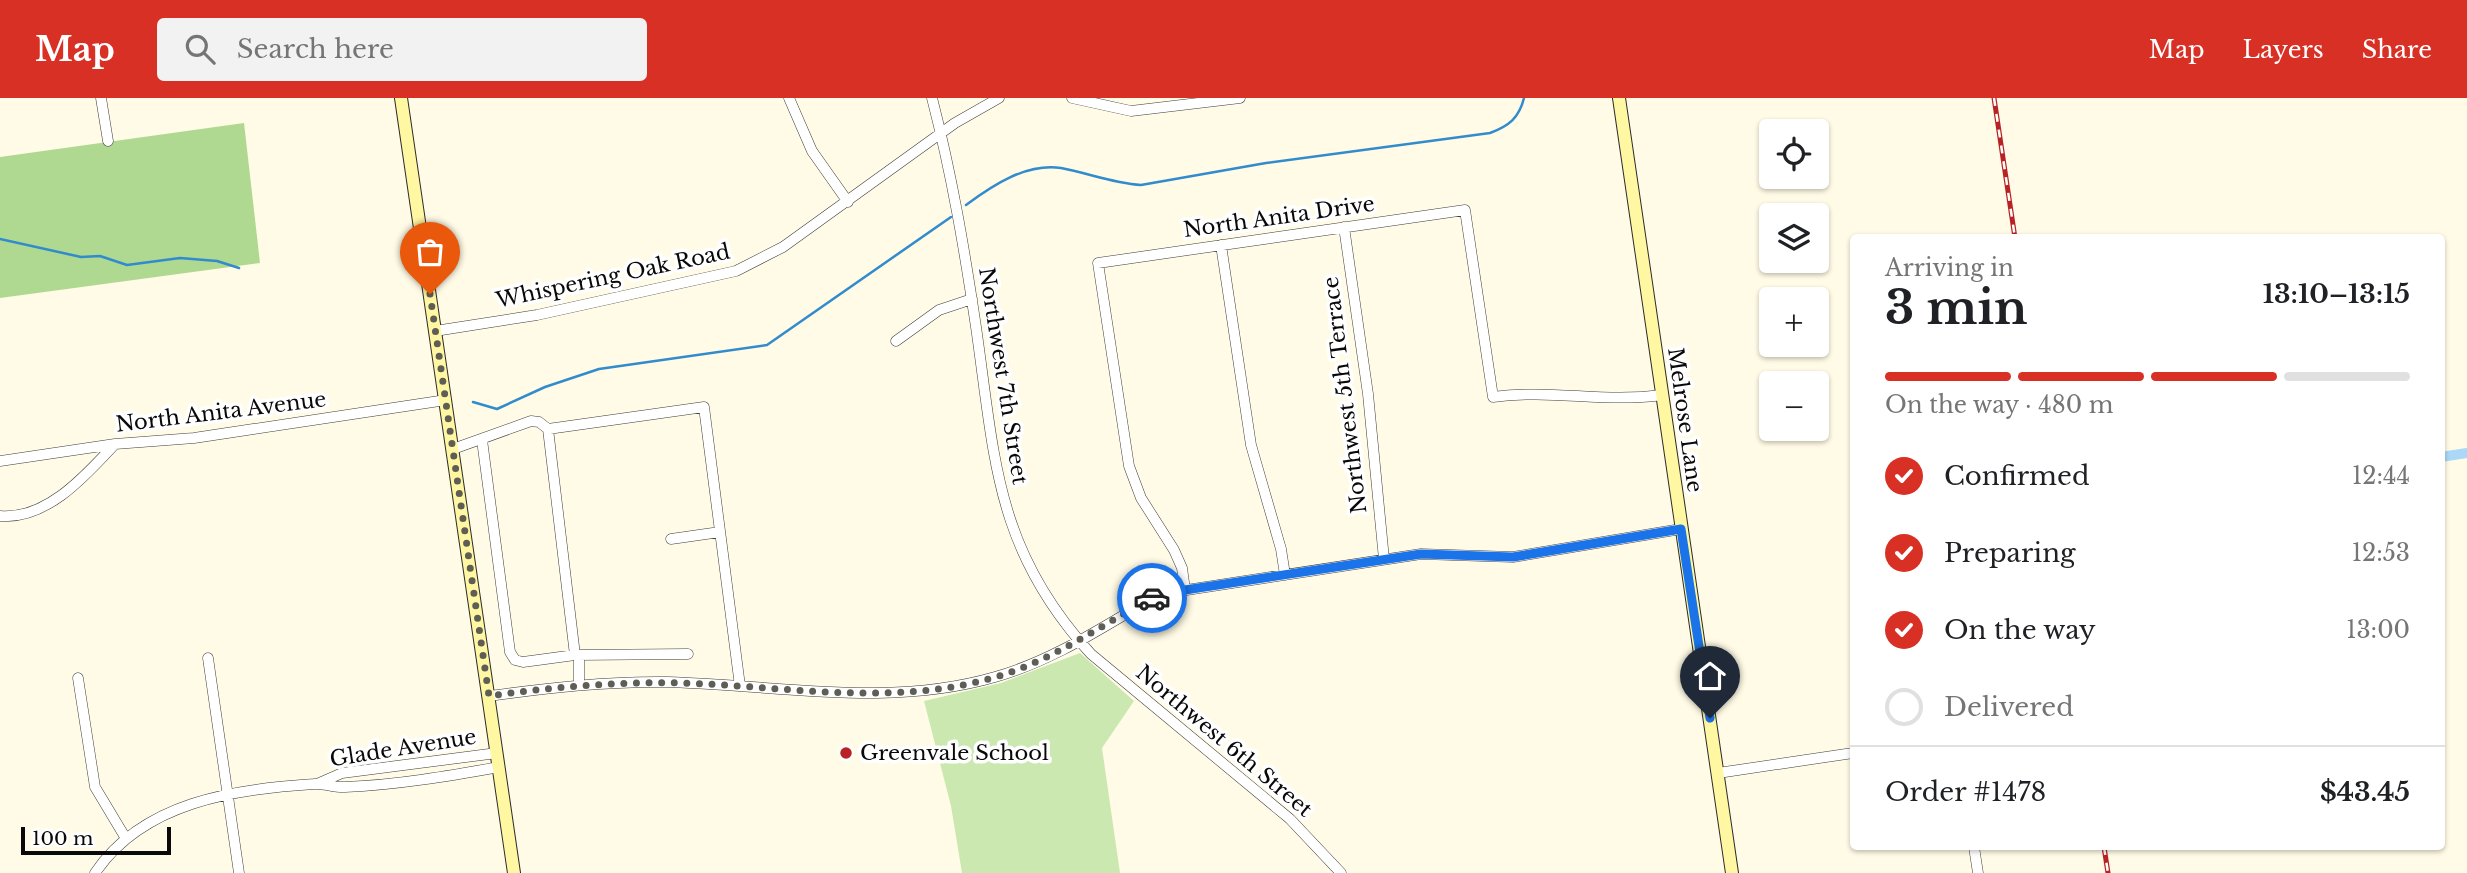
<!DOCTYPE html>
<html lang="en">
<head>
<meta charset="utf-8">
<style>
	body { margin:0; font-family:"Libre Baskerville",serif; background:#f2f2f2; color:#202124; height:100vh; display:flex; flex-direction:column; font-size:26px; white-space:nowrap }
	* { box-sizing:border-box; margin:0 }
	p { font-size:23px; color:#757577 }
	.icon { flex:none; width:38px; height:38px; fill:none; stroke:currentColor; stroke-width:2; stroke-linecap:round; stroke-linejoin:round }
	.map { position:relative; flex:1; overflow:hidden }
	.drawer { position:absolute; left:1850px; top:136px; width:595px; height:616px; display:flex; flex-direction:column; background:#fff; border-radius:7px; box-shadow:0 2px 5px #0004 }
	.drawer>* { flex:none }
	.buttons { position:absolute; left:1759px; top:21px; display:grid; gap:14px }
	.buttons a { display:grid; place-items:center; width:70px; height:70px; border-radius:7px; background:#fff; box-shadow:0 2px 5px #0004; font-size:35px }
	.scale { position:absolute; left:21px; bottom:18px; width:150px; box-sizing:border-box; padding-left:7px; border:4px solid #090909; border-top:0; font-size:19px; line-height:24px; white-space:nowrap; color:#090909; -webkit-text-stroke:5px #fff; paint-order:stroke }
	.pin { position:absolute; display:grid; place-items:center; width:60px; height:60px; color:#fff; margin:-72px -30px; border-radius:50% 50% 50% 0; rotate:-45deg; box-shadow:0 0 7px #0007 }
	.pin .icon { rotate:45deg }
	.courier { position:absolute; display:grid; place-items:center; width:70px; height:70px; margin:-35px; border:5px solid #1a73e8; border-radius:50%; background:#fff; color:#222; box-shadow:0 2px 9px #0007 }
	.summary em { font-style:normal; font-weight:700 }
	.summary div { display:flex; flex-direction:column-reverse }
	.summary { display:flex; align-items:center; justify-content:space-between; height:119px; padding:0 35px }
	h1 { font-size:46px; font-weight:700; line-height:52px }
	.bar { display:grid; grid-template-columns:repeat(4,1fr); gap:10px 7px; align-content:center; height:84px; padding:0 35px }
	.bar i { height:9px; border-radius:5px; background:#e0e0e0 }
	.bar .selected { background:#d93025 }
	.bar p { grid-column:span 4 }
	.line { display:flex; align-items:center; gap:18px; padding:0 35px; border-top:2px solid #e0e0e0 }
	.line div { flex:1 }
	ol { padding:0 35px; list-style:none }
	li { display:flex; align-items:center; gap:21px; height:77px }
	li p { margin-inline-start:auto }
	li .icon { padding:7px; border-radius:50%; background:#d93025; color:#fff; stroke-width:4 }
	li:last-child { color:#757577 }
	li i { width:38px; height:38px; border:4px solid #e0e0e0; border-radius:50% }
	header { display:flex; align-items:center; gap:42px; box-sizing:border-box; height:98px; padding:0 35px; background:#d93025; color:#fff }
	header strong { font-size:33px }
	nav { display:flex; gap:38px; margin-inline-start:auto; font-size:24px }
	.search { width:490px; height:63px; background:#f2f2f2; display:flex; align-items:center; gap:18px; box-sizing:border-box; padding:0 24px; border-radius:7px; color:#757577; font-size:26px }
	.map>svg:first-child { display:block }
	.green { fill:#cce8b1 }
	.forest { fill:#afd990 }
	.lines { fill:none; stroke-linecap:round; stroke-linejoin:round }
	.stream { stroke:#318bcd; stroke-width:2.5 }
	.canal { stroke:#aad8f6; stroke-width:10 }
	.street-casing { stroke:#3c3c3c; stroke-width:11 }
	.secondary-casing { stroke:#2b2b2b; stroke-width:14 }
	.street { stroke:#fff; stroke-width:10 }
	.secondary { stroke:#fff7a1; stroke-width:12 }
	.rail-casing { stroke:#b92225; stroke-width:5 }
	.rail { stroke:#fff; stroke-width:2.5; stroke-dasharray:8; stroke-linecap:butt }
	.done { stroke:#5f5e56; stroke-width:7; stroke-dasharray:0 12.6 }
	.route { stroke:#1a73e8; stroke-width:9 }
	.poi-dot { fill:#b92225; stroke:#fff; stroke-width:2.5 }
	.labels { text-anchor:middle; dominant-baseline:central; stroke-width:7; stroke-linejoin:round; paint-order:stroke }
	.street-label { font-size:21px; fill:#090909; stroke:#fff }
	.poi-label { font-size:21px; fill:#090909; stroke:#fff; text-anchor:start }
</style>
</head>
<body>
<header>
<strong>Map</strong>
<div class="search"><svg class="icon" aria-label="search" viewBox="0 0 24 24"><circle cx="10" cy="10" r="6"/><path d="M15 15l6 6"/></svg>Search here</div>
<nav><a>Map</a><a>Layers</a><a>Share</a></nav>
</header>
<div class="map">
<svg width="2467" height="775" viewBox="0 0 2467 775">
	<rect width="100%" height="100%" fill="#fffbe6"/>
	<path class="green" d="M1080,555L1134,603L1102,650L1120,775H962L951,708L924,603L1001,585Z"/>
	<path class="forest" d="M244,25L260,165L0,200V59Z"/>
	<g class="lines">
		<path class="stream" d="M966,107C993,87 1026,65 1061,70C1088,75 1112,85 1141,87L1266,65L1490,35C1509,28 1519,20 1524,0
			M0,141L81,159L100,158L127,167L180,160L217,163L239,170
			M473,304L497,311L545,289L599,271L767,247L951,119"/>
		<path class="canal" d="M2441,359L2467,355"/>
		<defs>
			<path id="street" d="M101,0L108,43
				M789,0L812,53L848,104
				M932,0C952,78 964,149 976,229C995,361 995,451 1091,556L1290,721L1341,775
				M1072,0L1131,13L1240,0
				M1344,129L1368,296L1384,461
				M1221,147L1251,347L1281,451L1285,477
				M435,233L537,217L736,173L783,149L955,25L999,0
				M896,243L939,212L972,201
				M548,331L704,309L740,588
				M453,351L531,323L539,324L548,331L575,557L523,564L515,562L510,554L482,342
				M0,363L115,346L194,340L446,302
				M0,418C47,422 86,377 114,347
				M671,441L720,434
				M1185,492L1182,470L1174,452L1141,400L1129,368L1098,165L1465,112L1493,299C1553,291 1602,305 1662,297
				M575,557L688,556
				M579,557V587
				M208,560L239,775
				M78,580L95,689L125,739
				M489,598C548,590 608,583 668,584C777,587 888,610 995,579C1052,563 1101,530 1151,501L1167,495L1421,456L1513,459L1681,431
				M1718,675L1853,655
				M317,686L342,675L497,655
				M1974,749L1978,775
				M95,775C143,704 234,691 314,686C324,685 335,690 345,689C396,687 449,678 499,669"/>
			<path id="secondary" d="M401,0L514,775
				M1619,0L1732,775"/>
		</defs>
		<use href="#street" class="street-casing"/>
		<use href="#secondary" class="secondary-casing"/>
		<use href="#street" class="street"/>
		<use href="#secondary" class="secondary"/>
		<defs>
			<path id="rail" d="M1994,0L2015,140
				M2104,749L2108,775"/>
		</defs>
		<use href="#rail" class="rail-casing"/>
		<use href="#rail" class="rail"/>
	</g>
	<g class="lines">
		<path class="done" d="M430,196L489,598C561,588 633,582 706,586C803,591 901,607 996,579C1053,562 1100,528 1152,500"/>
		<path class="route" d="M1152,500L1185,492L1421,456L1513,459L1681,431L1710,620"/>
	</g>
	<circle class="poi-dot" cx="846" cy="655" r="7"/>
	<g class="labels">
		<g class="street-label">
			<text transform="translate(1279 119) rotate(-8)">North Anita Drive</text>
			<text transform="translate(613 178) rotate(-12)">Whispering Oak Road</text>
			<text transform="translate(1003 278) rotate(81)">Northwest 7th Street</text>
			<text transform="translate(1345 297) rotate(-97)">Northwest 5th Terrace</text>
			<text transform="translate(221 314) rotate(-7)">North Anita Avenue</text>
			<text transform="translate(1685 322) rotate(82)">Melrose Lane</text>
			<text transform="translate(1224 643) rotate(40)">Northwest 6th Street</text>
			<text transform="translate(403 650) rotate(-9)">Glade Avenue</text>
		</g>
		<g class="poi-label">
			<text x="860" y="655">Greenvale School</text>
		</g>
	</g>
</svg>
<div class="buttons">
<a><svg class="icon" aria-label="locate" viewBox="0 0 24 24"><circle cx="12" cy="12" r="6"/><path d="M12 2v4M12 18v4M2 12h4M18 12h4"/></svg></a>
<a><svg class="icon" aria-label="layers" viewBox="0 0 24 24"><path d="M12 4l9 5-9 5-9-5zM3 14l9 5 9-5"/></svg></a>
<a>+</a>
<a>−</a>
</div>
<div class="scale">100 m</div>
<div class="pin" style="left:430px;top:196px;background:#ea580c"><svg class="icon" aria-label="bag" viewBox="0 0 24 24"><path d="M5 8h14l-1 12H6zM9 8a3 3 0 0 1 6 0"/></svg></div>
<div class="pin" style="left:1710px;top:620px;background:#1f2937"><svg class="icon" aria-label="home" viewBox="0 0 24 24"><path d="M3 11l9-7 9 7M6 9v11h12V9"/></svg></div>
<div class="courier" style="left:1152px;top:500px"><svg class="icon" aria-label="car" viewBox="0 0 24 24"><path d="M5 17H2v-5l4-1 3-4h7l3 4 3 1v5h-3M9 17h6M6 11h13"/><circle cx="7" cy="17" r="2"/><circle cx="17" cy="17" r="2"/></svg></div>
<section class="drawer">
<div class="summary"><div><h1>3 min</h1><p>Arriving in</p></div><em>13:10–13:15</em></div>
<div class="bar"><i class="selected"></i><i class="selected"></i><i class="selected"></i><i></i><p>On the way · 480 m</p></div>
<ol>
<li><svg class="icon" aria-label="check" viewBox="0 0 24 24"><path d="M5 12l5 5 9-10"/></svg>Confirmed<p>12:44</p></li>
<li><svg class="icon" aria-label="check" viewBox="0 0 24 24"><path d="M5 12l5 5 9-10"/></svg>Preparing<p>12:53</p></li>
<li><svg class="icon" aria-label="check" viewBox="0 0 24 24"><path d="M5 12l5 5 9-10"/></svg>On the way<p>13:00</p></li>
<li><i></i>Delivered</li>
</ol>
<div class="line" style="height:91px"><div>Order #1478</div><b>$43.45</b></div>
</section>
</div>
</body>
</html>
